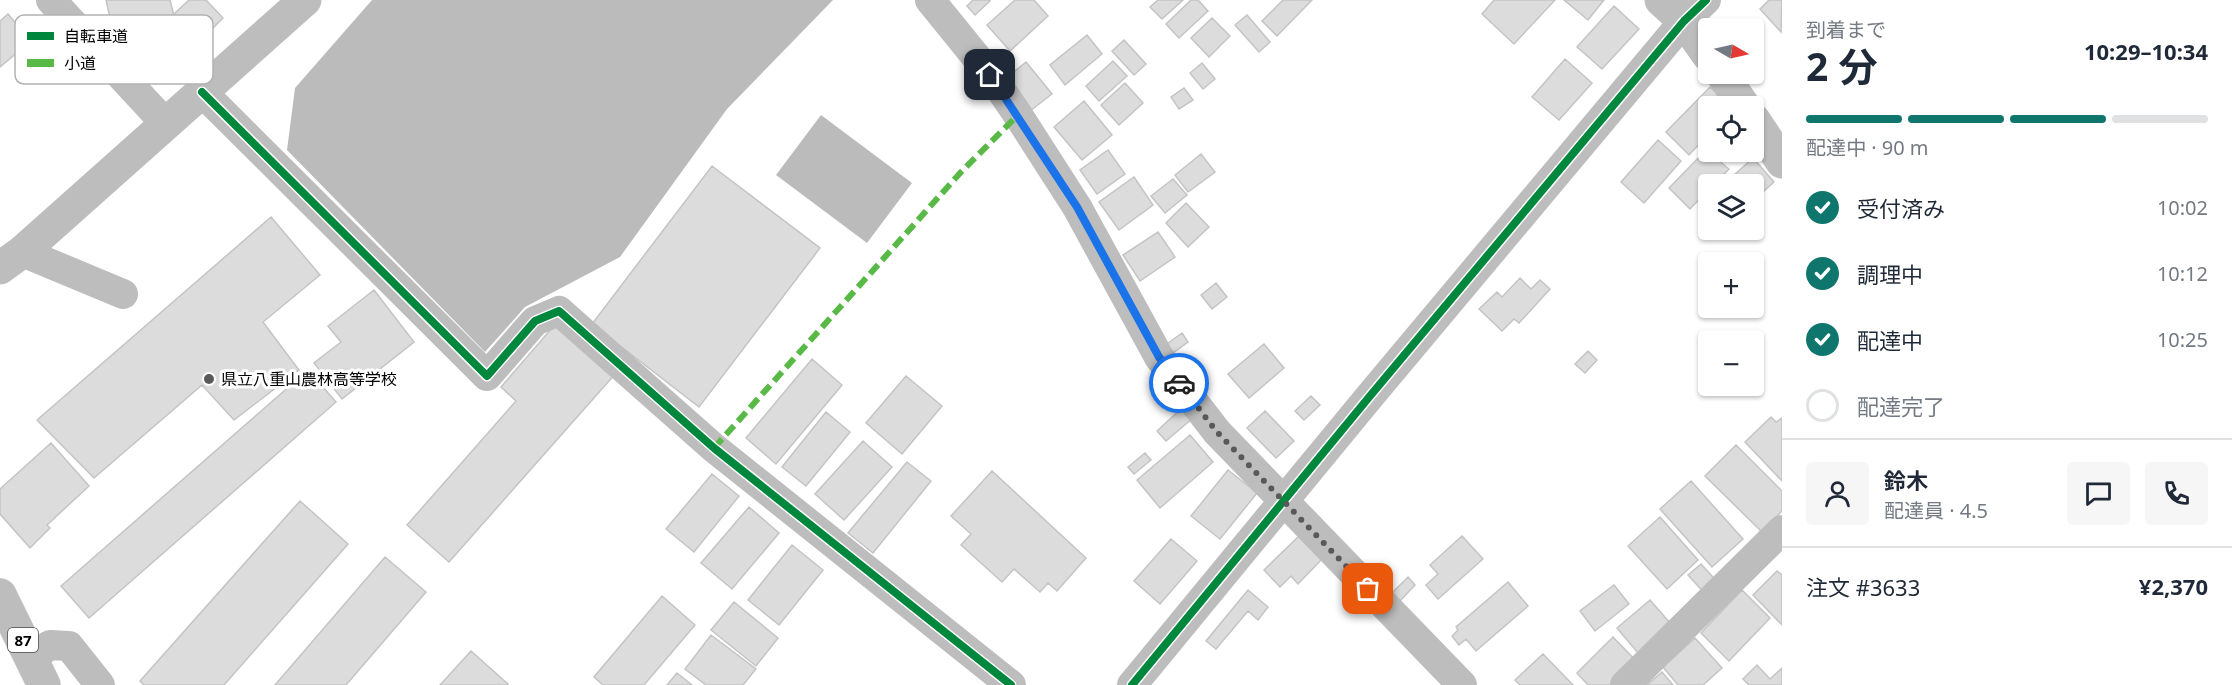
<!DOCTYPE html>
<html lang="ja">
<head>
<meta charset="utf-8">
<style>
	body { margin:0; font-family:"Noto Sans","Noto Sans JP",sans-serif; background:#f6f6f7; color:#1f2937; height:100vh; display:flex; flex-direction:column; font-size:22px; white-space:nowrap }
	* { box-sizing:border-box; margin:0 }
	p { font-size:20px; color:#747a83 }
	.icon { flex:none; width:33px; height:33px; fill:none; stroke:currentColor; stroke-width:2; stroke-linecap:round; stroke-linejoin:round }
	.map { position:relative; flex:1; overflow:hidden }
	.side { display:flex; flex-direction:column; background:#fff; width:450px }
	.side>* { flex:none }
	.needle { width:39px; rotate:99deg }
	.fabs { position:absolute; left:1698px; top:18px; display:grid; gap:12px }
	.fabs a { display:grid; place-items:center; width:66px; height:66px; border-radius:6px; background:#fff; box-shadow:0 2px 4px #0004; font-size:30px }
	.pin { position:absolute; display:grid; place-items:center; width:51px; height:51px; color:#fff; margin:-26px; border-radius:12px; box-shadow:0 3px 9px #0006 }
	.courier { position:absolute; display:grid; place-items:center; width:60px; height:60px; margin:-30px; border:4px solid #1a73e8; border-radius:50%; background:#fff; color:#222; box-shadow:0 2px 8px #0007 }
	.headline em { font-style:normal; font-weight:700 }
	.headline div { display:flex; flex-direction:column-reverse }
	.headline { display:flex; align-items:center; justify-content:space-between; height:102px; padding:0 24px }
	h1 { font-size:39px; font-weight:700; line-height:45px }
	.bar { display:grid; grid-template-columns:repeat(4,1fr); gap:9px 6px; align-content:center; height:72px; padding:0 24px }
	.bar i { height:8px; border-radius:4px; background:#e0e1e3 }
	.bar .on { background:#0f766e }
	.bar p { grid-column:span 4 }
	.line { display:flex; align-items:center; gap:15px; padding:0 24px; border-top:2px solid #e0e1e3 }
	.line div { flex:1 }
	.round { display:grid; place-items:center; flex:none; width:63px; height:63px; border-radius:6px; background:#f6f6f7 }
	ol { padding:0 24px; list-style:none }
	li { display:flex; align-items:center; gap:18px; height:66px }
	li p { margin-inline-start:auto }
	li .icon { padding:6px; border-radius:50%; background:#0f766e; color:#fff; stroke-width:4 }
	li:last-child { color:#747a83 }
	li i { width:33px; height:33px; border:3px solid #e0e1e3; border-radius:50% }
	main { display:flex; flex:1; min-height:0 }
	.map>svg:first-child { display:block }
	.water { fill:#bbb }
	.building { fill:#dcdcdc; stroke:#c4c4c4; stroke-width:1.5 }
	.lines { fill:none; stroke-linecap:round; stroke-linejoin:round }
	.primary-casing { stroke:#dbdbdb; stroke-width:34 }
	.minor { stroke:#bdbdbd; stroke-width:30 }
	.tertiary { stroke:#bdbdbd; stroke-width:33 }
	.primary { stroke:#bdbdbd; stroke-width:33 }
	.quiet { stroke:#58b947; stroke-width:6; stroke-dasharray:12 6; stroke-linecap:butt }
	.cycleway-casing { stroke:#fff; stroke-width:11 }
	.cycleway { stroke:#00873e; stroke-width:8 }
	.done { stroke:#595959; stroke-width:6; stroke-dasharray:0 10.8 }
	.route { stroke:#1a73e8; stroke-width:8 }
	.poi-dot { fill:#595959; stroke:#fff; stroke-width:2 }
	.labels { text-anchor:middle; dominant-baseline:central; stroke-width:6; stroke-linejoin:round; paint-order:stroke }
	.shield { fill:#fff; stroke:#4c4c4c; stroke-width:1.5 }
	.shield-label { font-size:15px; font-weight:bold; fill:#000 }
	.poi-label { font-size:16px; fill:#000; stroke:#fff; text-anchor:start }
	.key { fill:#fff; stroke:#b2b2b2; stroke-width:1.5 }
	.key-label { font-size:16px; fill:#000 }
</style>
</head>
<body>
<main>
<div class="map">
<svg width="1782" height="685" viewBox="0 0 1782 685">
	<rect width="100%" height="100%" fill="#fff"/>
	<path class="water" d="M372,0H833L727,109L620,257L525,307L485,352L287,150L295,88Z
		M821,115L912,183L867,243L776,175Z"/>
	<path class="building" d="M106,0H170L174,16L113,31Z
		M189,0H206L223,18L187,54L161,26Z
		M973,0H990V1L975,15L967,6Z
		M1015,0H1034L1048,16L1010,51L987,25Z
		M1158,0H1183L1162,19L1150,7Z
		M1191,0H1198L1208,11L1179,38L1166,24Z
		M1283,0H1312L1277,36L1262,21Z
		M1494,0H1555L1514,44L1482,14Z
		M1564,0H1604L1588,20Z
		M1769,0H1782L1781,32L1760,9Z
		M1614,6L1639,29L1602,69L1577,47Z
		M8,14L31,41L0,67V21Z
		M1247,15L1270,42L1259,52L1235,25Z
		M1212,18L1230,36L1209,57L1191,38Z
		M1087,35L1102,54L1065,85L1050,65Z
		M1124,40L1146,64L1134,75L1112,51Z
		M1565,59L1592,83L1559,120L1532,97Z
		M1113,61L1127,76L1099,101L1086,86Z
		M1026,62L1052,94L1030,111L1004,80Z
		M1202,63L1215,79L1203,89L1190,73Z
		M1125,83L1143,103L1119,125L1101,105Z
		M1710,87L1730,106H1708V135L1689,155L1666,132Z
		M1184,88L1193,100L1179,109L1171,97Z
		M1084,101L1112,135L1082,160L1054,127Z
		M1658,140L1681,161L1644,203L1621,182Z
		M1708,148V152L1729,169L1714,184H1708V190L1690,209L1669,188Z
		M1108,150L1125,174L1097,194L1080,170Z
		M1201,154L1215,172L1188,192L1175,175Z
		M1753,158L1774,182L1754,200V184H1724Z
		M712,166L820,248L699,407L592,324Z
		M1134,177L1153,205L1119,230L1099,202Z
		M1173,179L1187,195L1165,213L1151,196Z
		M1186,203L1209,227L1188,247L1166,223Z
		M271,217L320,275L263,322L299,370L234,420L202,385L94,478L37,420Z
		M1158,232L1175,257L1140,281L1123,255Z
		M1520,278L1531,289L1540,280L1550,289L1519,323L1514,319L1502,331L1479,309L1497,292L1502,297Z
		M1216,283L1227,297L1212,309L1201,295Z
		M374,290L414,342L342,399L314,363L341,342L328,326Z
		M558,321L616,373L449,562L407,525L516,401L501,387Z
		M1182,333L1188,342L1169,356L1163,347Z
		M1264,344L1284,368L1249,398L1228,374Z
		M1588,351L1597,360L1585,373L1575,364Z
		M812,359L842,385L776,464L746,438Z
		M308,370L336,402L89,618L61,586Z
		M906,376L942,406L902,454L866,423Z
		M1311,396L1320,405L1304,420L1295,411Z
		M1183,407L1193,418L1166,441L1157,431Z
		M1265,411L1294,441L1276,458L1247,428Z
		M826,412L850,432L806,486L782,467Z
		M1771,417L1776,422L1782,418V481L1745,442Z
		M1190,435L1213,462L1160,508L1137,480Z
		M863,441L892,467L844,520L815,494Z
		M51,443L89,486L47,525L50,528L30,548L0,514V489Z
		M1736,445L1782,491V511L1762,532L1705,476Z
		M1145,453L1151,460L1134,474L1128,467Z
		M907,462L931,481L873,553L848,533Z
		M1228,470L1257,493L1220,539L1191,516Z
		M992,471L1086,558L1057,591L1048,583L1040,592L1014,569L1002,582L961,545L971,534L951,516Z
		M712,474L739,496L694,552L666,529Z
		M1691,481L1743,539L1712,567L1660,509Z
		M300,501L348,544L224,685H144L140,681Z
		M749,507L779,533L732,589L701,563Z
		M1660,517L1698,560L1667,589L1628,546Z
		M1300,535L1323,558L1298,584L1291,576L1280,587L1264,570Z
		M1462,536L1483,559L1438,599L1426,585L1438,574L1430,565Z
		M1171,539L1197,561L1160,604L1134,581Z
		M792,545L823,570L779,625L748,600Z
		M385,557L426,592L346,685H275Z
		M1701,564L1722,587L1709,598L1688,575Z
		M1777,571L1782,575V625L1753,595Z
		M1408,577L1415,585L1400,601L1392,593Z
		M1508,582L1528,606L1476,651L1466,639L1459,645L1452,636L1458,630L1456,627Z
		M1614,585L1629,604L1595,631L1580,611Z
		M1248,590L1268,607L1258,620L1248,611L1216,649L1206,641Z
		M1742,590L1770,618L1729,661L1701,633Z
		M662,596L695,625L644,685H603L594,677Z
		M1650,600L1677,631L1644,660L1617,628Z
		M734,602L778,638L756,666L711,630Z
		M711,635L756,669L743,685H706L685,669Z
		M1613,637L1640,665L1619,685H1588L1577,673Z
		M1695,638L1722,668L1703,685H1678L1663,667Z
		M471,651L508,684L507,685H440Z
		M1543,654L1573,685H1520L1515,680Z
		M1757,665L1770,679L1782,668V685H1749L1743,679Z
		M1662,672L1673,685H1647Z
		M677,673L692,685H667Z"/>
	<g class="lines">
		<defs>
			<path id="primary" d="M0,595L44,685"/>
		</defs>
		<use href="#primary" class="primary-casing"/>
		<path class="minor" d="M51,0L166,124
			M930,0L990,74L1018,115L1077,207L1159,357L1217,432L1462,685
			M202,92L487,376L535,321L559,311L714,448L1011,685
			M22,252L123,294
			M32,657L50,645L69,646L100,685
			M1132,685L1370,396L1684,21L1706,0
			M1625,685L1782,530"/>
		<path class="tertiary" d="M1661,0L1684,21L1708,55
			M1722,74L1744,106
			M1754,120L1782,162
			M0,268L22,252L305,0"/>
		<use href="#primary" class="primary"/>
		<path class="quiet" d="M714,448L961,172L1018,115"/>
		<defs>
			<path id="cycleway" d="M202,92L487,376L535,321L559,311L714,448L1011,685
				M1132,685L1370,396L1684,21L1706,0"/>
		</defs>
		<use href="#cycleway" class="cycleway-casing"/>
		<use href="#cycleway" class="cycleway"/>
	</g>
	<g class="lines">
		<path class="done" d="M1179,383L1217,432L1368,589"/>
		<path class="route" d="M990,75L1077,207L1159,357L1179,383"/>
	</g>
	<circle class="poi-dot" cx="209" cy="379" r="6"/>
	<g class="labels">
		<rect class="shield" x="8" y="628" width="30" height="24" rx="4.5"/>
		<g class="shield-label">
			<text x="23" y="640">87</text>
		</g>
		<g class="poi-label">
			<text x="221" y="379">県立八重山農林高等学校</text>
		</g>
	</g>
	<rect x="15" y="15" width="198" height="69" rx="9" class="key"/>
	<rect x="27" y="32" width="27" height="8" fill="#00873e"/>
	<rect x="27" y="59" width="27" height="8" fill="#58b947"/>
	<g class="key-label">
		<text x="64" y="42">自転車道</text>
		<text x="64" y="69">小道</text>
	</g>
</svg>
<div class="fabs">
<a><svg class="needle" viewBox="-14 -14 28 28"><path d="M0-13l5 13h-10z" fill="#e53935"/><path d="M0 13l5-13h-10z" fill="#747a83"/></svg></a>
<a><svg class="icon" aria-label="locate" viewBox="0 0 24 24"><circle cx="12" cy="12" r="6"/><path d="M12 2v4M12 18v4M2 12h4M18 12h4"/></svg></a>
<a><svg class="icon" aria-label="layers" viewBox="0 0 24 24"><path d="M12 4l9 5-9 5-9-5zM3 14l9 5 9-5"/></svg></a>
<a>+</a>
<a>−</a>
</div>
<div class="pin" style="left:1368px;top:589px;background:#ea580c"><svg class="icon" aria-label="bag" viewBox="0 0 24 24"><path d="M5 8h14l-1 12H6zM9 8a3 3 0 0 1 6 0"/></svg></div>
<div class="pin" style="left:990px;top:75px;background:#1f2937"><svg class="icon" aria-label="home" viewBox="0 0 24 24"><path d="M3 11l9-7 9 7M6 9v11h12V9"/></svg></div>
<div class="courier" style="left:1179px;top:383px"><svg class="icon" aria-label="car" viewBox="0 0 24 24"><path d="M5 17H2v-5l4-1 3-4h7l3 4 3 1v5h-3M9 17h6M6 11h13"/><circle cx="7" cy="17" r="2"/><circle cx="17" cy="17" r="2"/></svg></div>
</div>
<section class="side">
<div class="headline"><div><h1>2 分</h1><p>到着まで</p></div><em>10:29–10:34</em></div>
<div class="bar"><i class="on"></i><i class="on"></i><i class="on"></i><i></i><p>配達中 · 90 m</p></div>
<ol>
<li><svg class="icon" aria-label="check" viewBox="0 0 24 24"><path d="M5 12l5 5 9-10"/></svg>受付済み<p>10:02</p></li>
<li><svg class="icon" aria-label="check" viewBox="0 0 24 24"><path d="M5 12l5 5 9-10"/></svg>調理中<p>10:12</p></li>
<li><svg class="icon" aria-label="check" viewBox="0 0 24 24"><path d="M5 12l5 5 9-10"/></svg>配達中<p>10:25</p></li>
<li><i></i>配達完了</li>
</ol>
<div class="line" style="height:108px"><a class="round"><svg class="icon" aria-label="person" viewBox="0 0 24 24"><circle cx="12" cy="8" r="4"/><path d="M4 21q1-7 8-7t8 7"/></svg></a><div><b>鈴木</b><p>配達員 · 4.5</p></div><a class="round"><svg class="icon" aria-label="chat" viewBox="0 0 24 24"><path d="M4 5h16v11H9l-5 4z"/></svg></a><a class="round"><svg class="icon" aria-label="phone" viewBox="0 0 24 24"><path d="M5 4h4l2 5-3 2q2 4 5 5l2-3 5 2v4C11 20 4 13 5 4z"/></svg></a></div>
<div class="line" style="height:78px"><div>注文 #3633</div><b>¥2,370</b></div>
</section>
</main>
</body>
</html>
